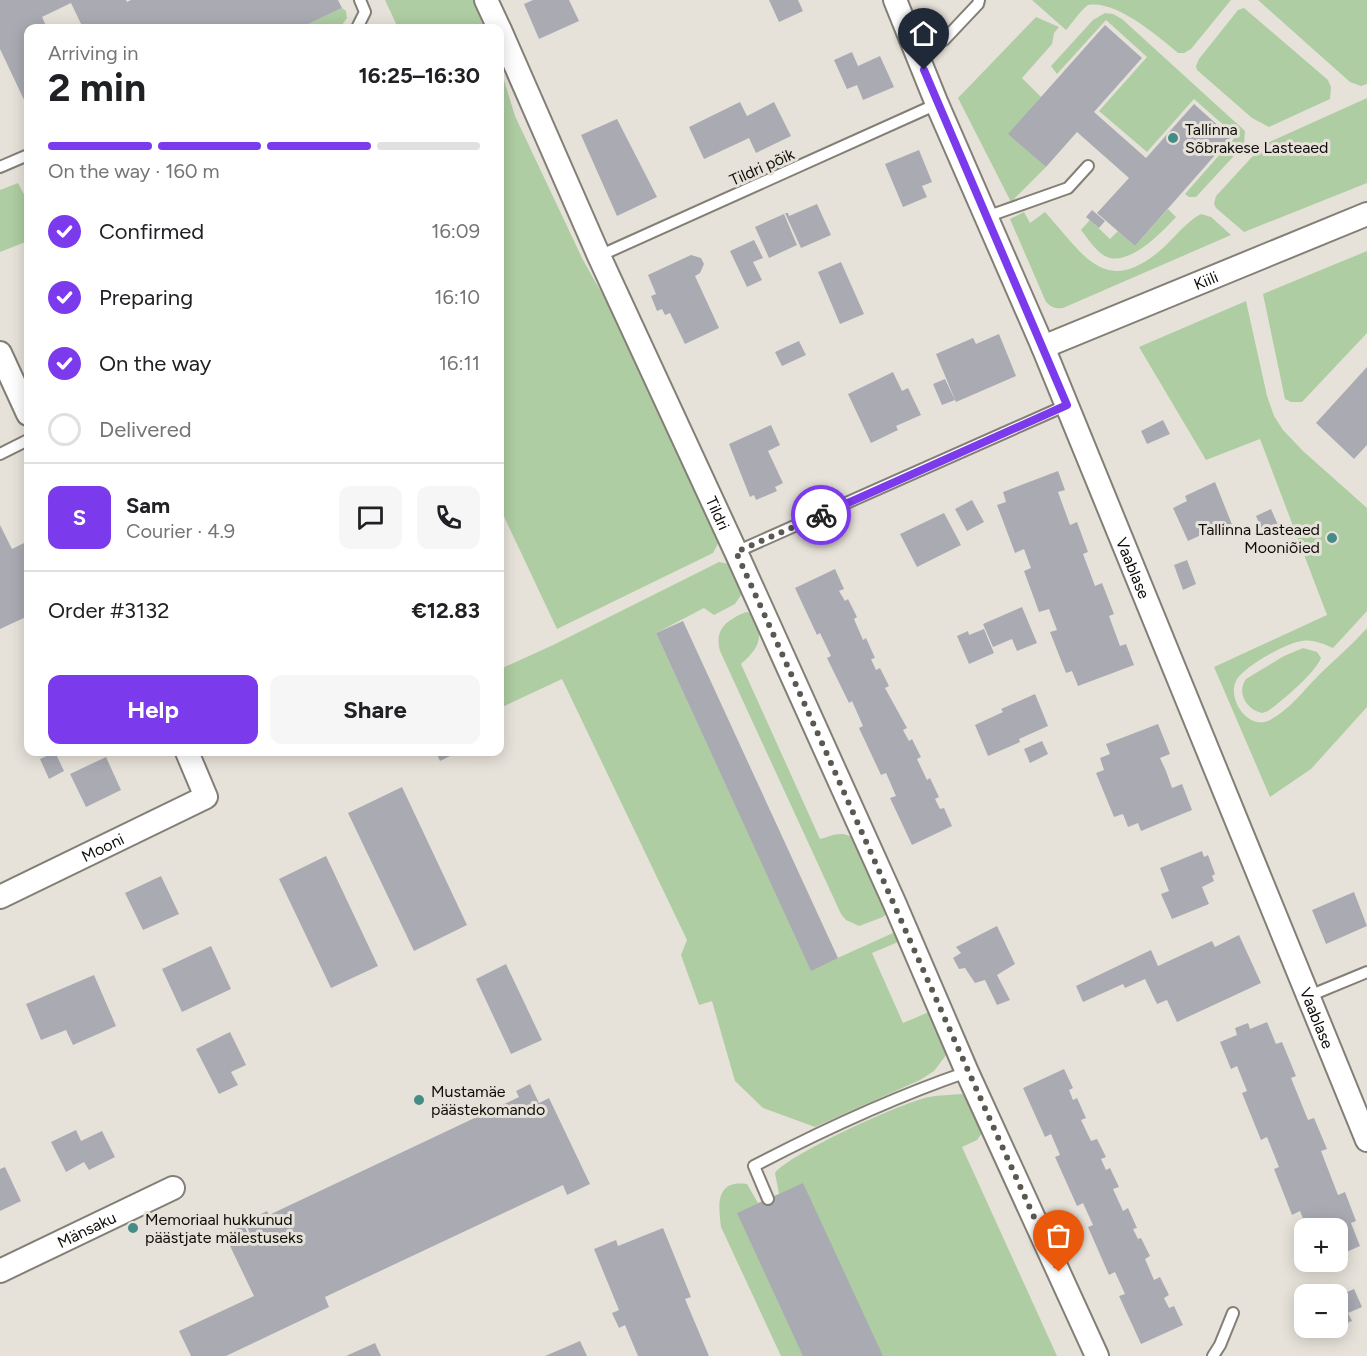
<!DOCTYPE html>
<html lang="en">
<head>
<meta charset="utf-8">
<style>
	body { margin:0; font-family:Figtree,sans-serif; background:#f6f6f6; color:#202124; height:100vh; display:flex; flex-direction:column; font-size:22px; white-space:nowrap }
	* { box-sizing:border-box; margin:0 }
	p { font-size:20px; color:#757577 }
	.icon { flex:none; width:33px; height:33px; fill:none; stroke:currentColor; stroke-width:2; stroke-linecap:round; stroke-linejoin:round }
	.map { position:relative; flex:1; overflow:hidden }
	.details { position:absolute; left:24px; top:24px; width:480px; height:732px; display:flex; flex-direction:column; background:#fff; border-radius:12px; box-shadow:0 3px 15px #0003 }
	.details>* { flex:none }
	.buttons { position:absolute; left:1294px; top:1218px; display:grid; gap:12px }
	.buttons a { display:grid; place-items:center; width:54px; height:54px; border-radius:12px; background:#fff; box-shadow:0 3px 15px #0003; font-size:30px }
	.pin { position:absolute; display:grid; place-items:center; width:51px; height:51px; color:#fff; margin:-62px -26px; border-radius:50% 50% 50% 0; rotate:-45deg; box-shadow:0 0 6px #0007 }
	.pin .icon { rotate:45deg }
	.courier { position:absolute; display:grid; place-items:center; width:60px; height:60px; margin:-30px; border:4px solid #7c3aed; border-radius:50%; background:#fff; color:#222; box-shadow:0 2px 8px #0007 }
	.summary em { font-style:normal; font-weight:700 }
	.summary div { display:flex; flex-direction:column-reverse }
	.summary { display:flex; align-items:center; justify-content:space-between; height:102px; padding:0 24px }
	h1 { font-size:39px; font-weight:700; line-height:45px }
	.bar { display:grid; grid-template-columns:repeat(4,1fr); gap:9px 6px; align-content:center; height:72px; padding:0 24px }
	.bar i { height:8px; border-radius:4px; background:#e0e0e0 }
	.bar .selected { background:#7c3aed }
	.bar p { grid-column:span 4 }
	.line { display:flex; align-items:center; gap:15px; padding:0 24px; border-top:2px solid #e0e0e0 }
	.line div { flex:1 }
	.round { display:grid; place-items:center; flex:none; width:63px; height:63px; border-radius:12px; background:#f6f6f6 }
	ol { padding:0 24px; list-style:none }
	li { display:flex; align-items:center; gap:18px; height:66px }
	li p { margin-inline-start:auto }
	li .icon { padding:6px; border-radius:50%; background:#7c3aed; color:#fff; stroke-width:4 }
	li:last-child { color:#757577 }
	li i { width:33px; height:33px; border:3px solid #e0e0e0; border-radius:50% }
	.cta { display:flex; gap:12px; margin-top:auto; padding:12px 24px }
	.cta a { flex:1; height:69px; border-radius:12px; background:#7c3aed; color:#fff; font-size:24px; font-weight:700; line-height:69px; text-align:center }
	.cta a+a { background:#f6f6f6; color:#202124 }
	.map>svg:first-child { display:block }
	.green { fill:#aecda2 }
	.building { fill:#aaaab3 }
	.lines { fill:none; stroke-linecap:round; stroke-linejoin:round }
	.lane-casing { stroke:#837f76; stroke-width:14 }
	.street-casing { stroke:#837f76; stroke-width:26 }
	.lane { stroke:#fff; stroke-width:10 }
	.street { stroke:#fff; stroke-width:22 }
	.done { stroke:#5b5852; stroke-width:6; stroke-dasharray:0 10.8 }
	.route { stroke:#7c3aed; stroke-width:8 }
	.poi-dot { fill:#468c86; stroke:#e7e2d9; stroke-width:2 }
	.labels { text-anchor:middle; dominant-baseline:central; stroke-width:6; stroke-linejoin:round; paint-order:stroke }
	.poi-label { font-size:16px; fill:#0f0d0a; stroke:#e7e2d9; text-anchor:start }
	.street-label { font-size:16px; fill:#0f0d0a; stroke:#e7e2d9 }
</style>
</head>
<body>
<div class="map">
<svg width="1367" height="1356" viewBox="0 0 1367 1356">
	<rect width="100%" height="100%" fill="#e7e2d9"/>
	<path class="green" d="M385,0H478L487,28H398Z
		M1032,0H1231L1191,49L1184,53H1178C1158,36 1116,0 1088,5C1080,11 1073,22 1066,30Z
		M1258,0H1367V84L1361,86L1350,82Z
		M342,8L346,11L347,18L342,25L337,28H300Z
		M1244,8L1328,80L1331,87L1330,99L1269,127L1252,118L1197,70L1196,66L1199,59L1238,10Z
		M1105,13L1113,14L1122,19L1245,131L1244,145L1196,197H1189L1185,194L1236,136L1194,99L1147,152L1099,111L1147,57L1106,20L1057,74L1051,66L1093,20Z
		M1036,17L1059,27L1054,33L1052,44L1022,78L1041,97L1009,134L1046,167L1011,202L958,98Z
		M500,67L515,116L583,260L612,311L720,540L713,553L557,629L500,508Z
		M1367,98V183L1244,232L1216,208L1214,204L1216,196L1263,145Z
		M18,183L28,202V241L0,252V190Z
		M1168,209L1176,217C1162,232 1130,266 1107,257C1096,252 1088,239 1081,230L1090,220L1110,239L1118,231L1135,246Z
		M1024,212L1030,223L1045,212C1084,255 1105,299 1163,248C1175,237 1187,221 1201,214L1211,217L1231,235L1063,308C1056,309 1052,308 1046,302L1010,219Z
		M1367,251V333L1302,402H1291L1285,399L1263,294Z
		M1246,301L1267,396L1274,416L1283,430L1303,451L1367,508V611L1333,648C1323,644 1313,639 1302,641C1287,642 1242,668 1236,681C1227,700 1249,731 1270,720C1289,710 1303,691 1318,676C1334,660 1352,645 1367,628V707L1311,769L1270,797L1214,667L1327,615L1260,439L1206,460L1139,347Z
		M719,562L729,564L743,592L735,604L714,615L704,608L656,633L811,970L893,933L898,937V942L872,953L903,1023L929,1012L950,1050L934,1071L920,1080L815,1127L763,1108L735,1081L712,1001L699,1005L681,955L687,940L562,679L500,708V669L551,646Z
		M746,612L751,613C765,636 760,647 741,664L820,839C832,836 844,829 854,840L887,913L883,917L859,926L846,920L841,914L720,651C714,629 727,620 746,612Z
		M1303,648L1317,652L1321,658C1316,672 1281,702 1268,711L1262,713C1247,710 1236,693 1246,679L1284,656Z
		M962,1094L972,1104L984,1130L977,1140L962,1147L1057,1356H781L721,1227C718,1203 716,1180 747,1184L758,1203L779,1194L775,1173C789,1154 903,1102 929,1097C939,1095 951,1095 962,1094Z"/>
	<path class="building" d="M0,0H126L127,2L131,0H338L342,8L300,28H83L71,3L42,17L47,28H28V103L26,104L0,49Z
		M533,0H569L579,21L539,39L524,4Z
		M769,0H798L803,11L779,22Z
		M1105,25L1142,58L1094,112L1146,158L1194,104L1231,137L1135,246L1097,213L1129,178L1077,132L1046,167L1008,134Z
		M852,52L858,66L880,56L894,87L863,100L857,85L847,89L834,60Z
		M740,102L747,116L774,102L791,136L756,153L749,138L704,159L689,127Z
		M617,119L657,197L617,216L581,135Z
		M919,150L932,182L922,186L927,197L903,207L885,164Z
		M817,204L831,235L801,248L785,213H788L789,216Z
		M1092,210L1105,221L1099,228L1086,217Z
		M784,214L797,245L769,258L755,227Z
		M754,240L763,258L753,262L762,280L747,287L730,251Z
		M691,255L701,258L704,264L700,273L695,276L719,328L685,344L670,313L665,315L662,309L657,311L651,296L656,294L648,275Z
		M841,262L864,314L840,324L818,272Z
		M999,334L1016,376L956,402L936,354L973,338L976,344Z
		M799,341L806,355L782,366L775,352Z
		M1367,367V445L1354,459L1316,423Z
		M893,372L902,391L908,388L921,415L896,426L898,430L871,443L848,394Z
		M945,379L955,400L942,405L933,384Z
		M1163,420L1170,434L1147,444L1141,431Z
		M771,425L780,445L768,451L783,483L775,487L777,491L756,500L754,495L750,497L729,444Z
		M1058,471L1065,490L1058,492L1070,525L1077,522L1088,552L1083,554L1095,586L1102,583L1114,614L1109,616L1120,646L1126,644L1134,665L1078,686L1072,671L1066,673L1050,632L1057,630L1049,609L1039,612L1024,571L1031,568L1024,549L1015,553L997,505L1006,502L1003,492Z
		M1215,482L1233,527L1215,535L1212,530L1188,541L1173,508L1187,501L1185,496Z
		M972,500L984,522L967,531L955,509Z
		M1271,509L1278,525L1263,532L1256,516Z
		M944,513L961,545L917,567L900,534Z
		M0,525L12,549L28,541V616L0,629Z
		M1187,560L1196,584L1183,590L1174,565Z
		M835,569L844,589L839,591L845,601L848,599L857,617L854,619L863,640L866,638L875,658L871,659L876,670L880,668L889,686L885,688L907,728L903,730L909,741L912,739L921,757L917,759L927,780L930,778L939,797L935,799L940,809L944,808L952,826L912,845L890,798L896,796L886,773L881,775L859,728L863,726L852,701L849,703L827,658L831,656L820,633L817,635L795,588Z
		M1022,607L1037,643L1017,651L1012,639L993,647L983,624Z
		M683,621L838,958L811,971L656,633Z
		M984,629L994,653L969,664L957,636L968,631L969,635Z
		M1035,694L1048,726L1019,739L1020,742L988,756L975,725L1003,712L1001,709Z
		M1158,724L1170,754L1160,758L1166,771L1172,788L1182,784L1192,810L1141,831L1138,823L1128,827L1123,814L1114,817L1096,773L1104,770L1100,758L1110,754L1106,744Z
		M1042,741L1048,754L1030,763L1024,749Z
		M55,752L64,771L49,779L40,759Z
		M436,752H450L452,755L440,761Z
		M106,757L121,790L86,807L70,774Z
		M402,787L467,925L414,951L348,813Z
		M1202,851L1204,857L1208,855L1215,874L1212,876L1214,881L1202,887L1209,904L1172,919L1161,894L1169,891L1160,868Z
		M326,856L378,966L331,988L279,879Z
		M161,876L179,914L143,930L125,893Z
		M1354,892L1367,926L1326,944L1312,910Z
		M997,926L1015,964L997,975L1010,1000L997,1005L985,980L975,983L965,968L959,969L953,958L961,953L956,947Z
		M1239,935L1261,983L1177,1022L1167,1000L1157,1004L1145,979L1125,988L1123,984L1083,1002L1076,986L1151,950L1158,966L1212,941L1215,947Z
		M211,946L231,989L182,1012L162,969Z
		M506,964L542,1040L511,1054L476,979Z
		M94,975L116,1026L73,1045L66,1030L41,1040L26,1004Z
		M1267,1022L1276,1044L1282,1042L1296,1076L1291,1078L1308,1120L1314,1118L1327,1149L1321,1151L1338,1195L1345,1192L1356,1221L1351,1223L1360,1246L1344,1253L1348,1263L1336,1267L1333,1262H1338V1228H1307L1300,1211L1292,1215L1274,1169L1279,1167L1267,1137L1261,1140L1242,1093L1247,1091L1237,1066L1231,1069L1220,1042L1237,1035L1235,1028L1248,1023L1250,1029Z
		M230,1032L246,1065L231,1072L238,1085L219,1094L196,1049Z
		M1064,1069L1073,1088L1069,1090L1073,1100L1077,1098L1086,1118L1081,1120L1091,1141L1097,1139L1106,1157L1101,1159L1106,1170L1110,1168L1119,1187L1113,1189L1123,1211L1128,1208L1137,1228L1133,1229L1138,1239L1141,1238L1150,1256L1145,1259L1154,1280L1160,1277L1169,1295L1164,1298L1169,1308L1174,1306L1183,1325L1141,1344L1119,1296L1125,1294L1115,1272L1109,1275L1088,1227L1093,1225L1083,1203L1077,1206L1055,1157L1060,1155L1051,1134L1045,1137L1023,1088Z
		M530,1084L539,1103L549,1098L590,1184L567,1195L563,1185L325,1297L329,1307L226,1356H191L179,1331L254,1296L230,1246L251,1236L245,1222L267,1211L269,1215L519,1097L516,1091Z
		M76,1130L81,1141L102,1131L115,1157L89,1170L84,1162L66,1172L51,1142Z
		M5,1167L21,1201L0,1211V1169Z
		M803,1183L883,1356H803L737,1213Z
		M244,1225L248,1234L229,1242L226,1234Z
		M663,1228L691,1297L685,1299L709,1356H638L625,1325L619,1328L612,1313L619,1310L594,1249L616,1240L618,1246Z
		M1354,1289L1362,1307L1348,1313L1352,1321L1339,1326L1338,1296Z
		M580,1341L587,1356H545Z
		M375,1343L381,1356H346Z"/>
	<g class="lines">
		<defs>
			<path id="lane" d="M357,28L365,12L360,0
				M917,53L944,40L978,4L979,0
				M0,167L28,155
				M986,217L1068,188L1088,166
				M599,256L937,104
				M0,454L28,440
				M736,552L1067,405
				M1309,996L1367,972
				M768,1199L754,1166C823,1130 894,1097 967,1072
				M1213,1356L1220,1345L1233,1313"/>
			<g id="street">
				<path d="M486,0L499,28"/>
				<path id="s1" d="M895,0L937,104L1043,347L1367,1140"/>
				<path id="s2" d="M500,30L599,256L736,552L894,902L967,1072L1097,1356"/>
				<path id="s3" d="M1043,347L1367,214"/>
				<path d="M0,353L28,414"/>
				<path id="s4" d="M0,897L206,797L187,752"/>
				<path id="s5" d="M0,1271L173,1188"/>
			</g>
		</defs>
		<use href="#lane" class="lane-casing"/>
		<use href="#street" class="street-casing"/>
		<use href="#lane" class="lane"/>
		<use href="#street" class="street"/>
	</g>
	<g class="lines">
		<path class="done" d="M821,515L736,552C845,792 950,1033 1059,1272"/>
		<path class="route" d="M821,515L1067,405L924,70"/>
	</g>
	<g class="poi-dot">
		<circle cx="1173" cy="138" r="6"/>
		<circle cx="1332" cy="538" r="6"/>
		<circle cx="419" cy="1100" r="6"/>
		<circle cx="133" cy="1228" r="6"/>
	</g>
	<g class="labels">
		<g class="poi-label">
			<text x="1185" y="129">Tallinna<tspan x="1185" dy="18">Sõbrakese Lasteaed</tspan></text>
			<text x="1320" y="529" text-anchor="end">Tallinna Lasteaed<tspan x="1320" dy="18">Mooniõied</tspan></text>
			<text x="431" y="1091">Mustamäe<tspan x="431" dy="18">päästekomando</tspan></text>
			<text x="145" y="1219">Memoriaal hukkunud<tspan x="145" dy="18">päästjate mälestuseks</tspan></text>
		</g>
		<g class="street-label">
			<text transform="translate(762 167) rotate(-24)">Tildri põik</text>
			<text stroke="none"><textPath href="#s3" startOffset="176">Kiili</textPath></text>
			<text stroke="none"><textPath href="#s2" startOffset="530">Tildri</textPath></text>
			<text stroke="none"><textPath href="#s1" startOffset="616">Vaablase</textPath></text>
			<text stroke="none"><textPath href="#s4" startOffset="114">Mooni</textPath></text>
			<text stroke="none"><textPath href="#s1" startOffset="1102">Vaablase</textPath></text>
			<text stroke="none"><textPath href="#s5" startOffset="96">Mänsaku</textPath></text>
		</g>
	</g>
</svg>
<div class="buttons">
<a>+</a>
<a>−</a>
</div>
<div class="pin" style="left:1059px;top:1272px;background:#ea580c"><svg class="icon" aria-label="bag" viewBox="0 0 24 24"><path d="M5 8h14l-1 12H6zM9 8a3 3 0 0 1 6 0"/></svg></div>
<div class="pin" style="left:924px;top:70px;background:#1f2937"><svg class="icon" aria-label="home" viewBox="0 0 24 24"><path d="M3 11l9-7 9 7M6 9v11h12V9"/></svg></div>
<div class="courier" style="left:821px;top:515px"><svg class="icon" aria-label="bike" viewBox="0 0 24 24"><circle cx="6" cy="16" r="4"/><circle cx="18" cy="16" r="4"/><path d="M6 16l4-8h5l3 8M10 8l3 8H6M13 5h3"/></svg></div>
<section class="details">
<div class="summary"><div><h1>2 min</h1><p>Arriving in</p></div><em>16:25–16:30</em></div>
<div class="bar"><i class="selected"></i><i class="selected"></i><i class="selected"></i><i></i><p>On the way · 160 m</p></div>
<ol>
<li><svg class="icon" aria-label="check" viewBox="0 0 24 24"><path d="M5 12l5 5 9-10"/></svg>Confirmed<p>16:09</p></li>
<li><svg class="icon" aria-label="check" viewBox="0 0 24 24"><path d="M5 12l5 5 9-10"/></svg>Preparing<p>16:10</p></li>
<li><svg class="icon" aria-label="check" viewBox="0 0 24 24"><path d="M5 12l5 5 9-10"/></svg>On the way<p>16:11</p></li>
<li><i></i>Delivered</li>
</ol>
<div class="line" style="height:108px"><b class="round" style="background:#7c3aed;color:#fff">S</b><div><b>Sam</b><p>Courier · 4.9</p></div><a class="round"><svg class="icon" aria-label="chat" viewBox="0 0 24 24"><path d="M4 5h16v11H9l-5 4z"/></svg></a><a class="round"><svg class="icon" aria-label="phone" viewBox="0 0 24 24"><path d="M5 4h4l2 5-3 2q2 4 5 5l2-3 5 2v4C11 20 4 13 5 4z"/></svg></a></div>
<div class="line" style="height:78px"><div>Order #3132</div><b>€12.83</b></div>
<div class="cta"><a>Help</a><a>Share</a></div>
</section>
</div>
</body>
</html>
